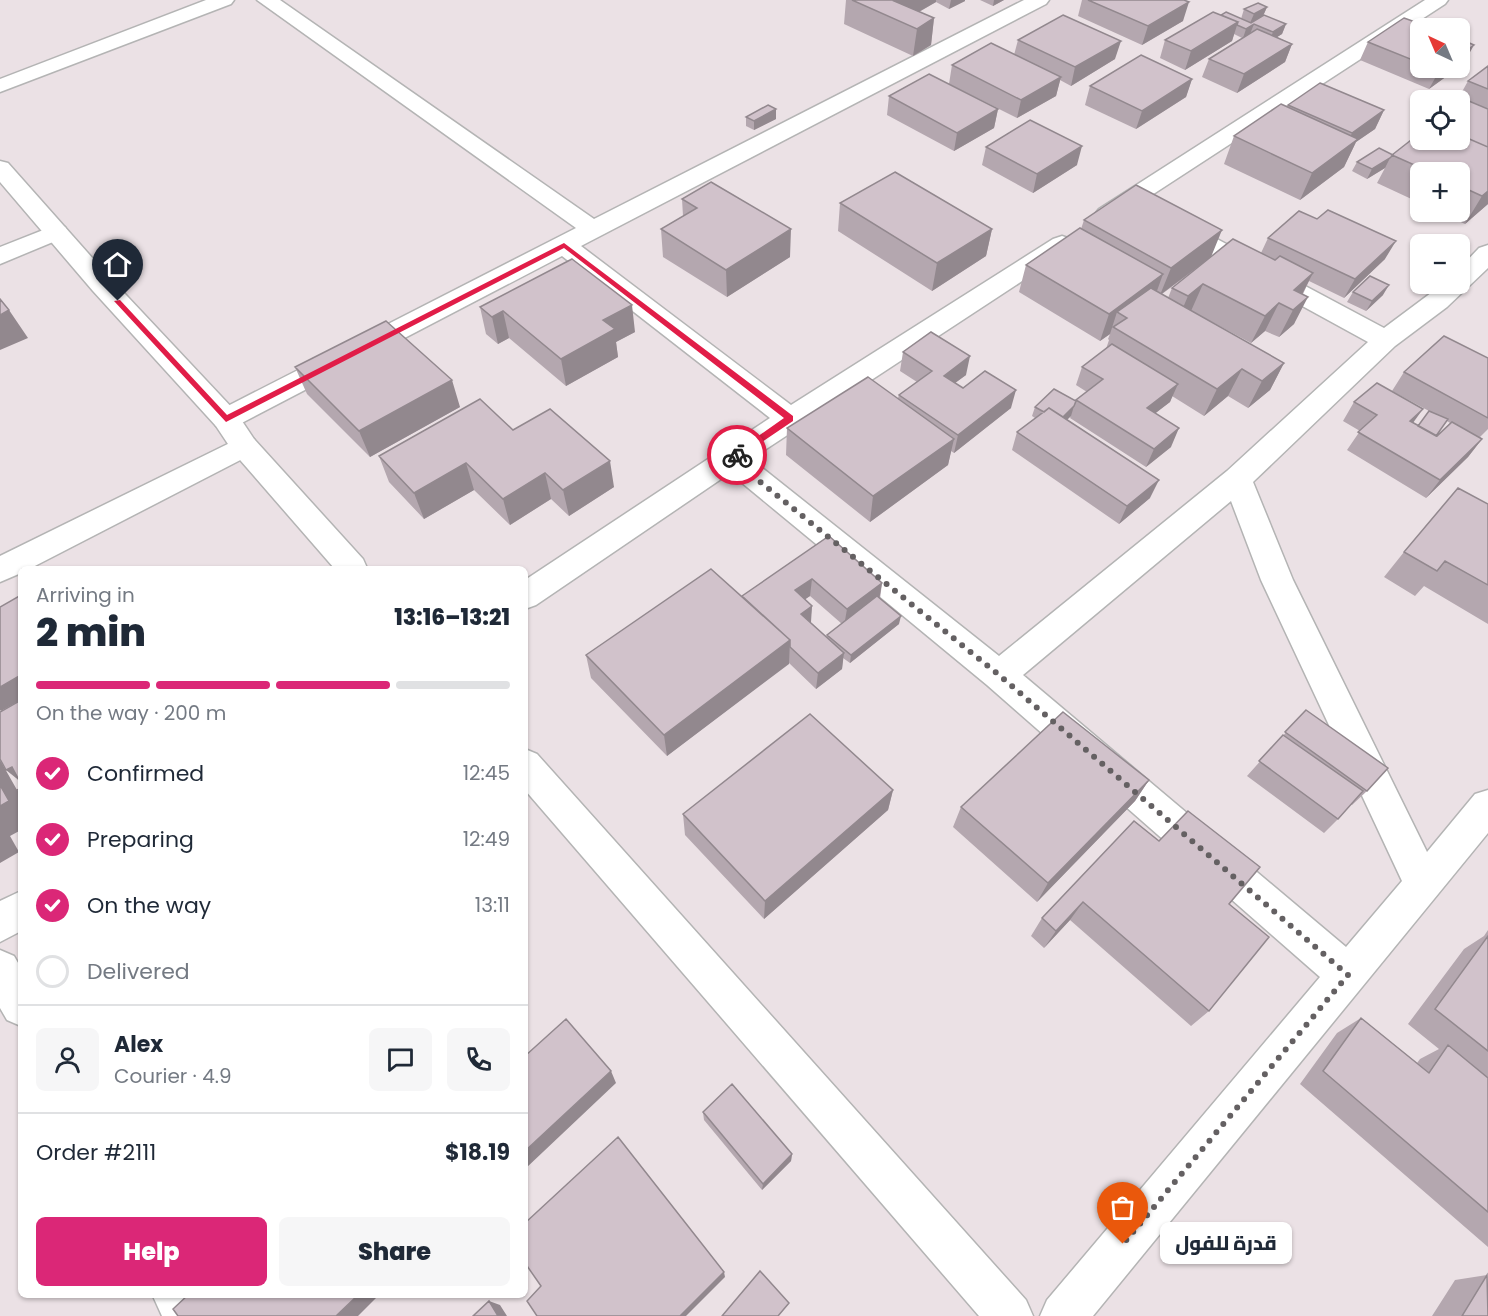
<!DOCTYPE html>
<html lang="en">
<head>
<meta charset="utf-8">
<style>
	body { margin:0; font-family:Poppins,Cairo,sans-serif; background:#f6f6f7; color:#1f2937; height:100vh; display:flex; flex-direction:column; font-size:22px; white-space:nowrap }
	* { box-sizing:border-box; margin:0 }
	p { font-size:20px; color:#747a83 }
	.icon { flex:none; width:33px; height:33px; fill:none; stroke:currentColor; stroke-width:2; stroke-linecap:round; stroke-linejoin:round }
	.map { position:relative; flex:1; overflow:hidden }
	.details { position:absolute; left:18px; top:566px; width:510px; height:732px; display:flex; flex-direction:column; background:#fff; border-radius:9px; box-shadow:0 2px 4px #0004 }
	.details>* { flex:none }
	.needle { width:39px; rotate:316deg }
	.tools { position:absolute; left:1410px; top:18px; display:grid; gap:12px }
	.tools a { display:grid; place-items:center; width:60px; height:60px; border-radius:9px; background:#fff; box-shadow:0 2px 4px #0004; font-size:30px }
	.pin { position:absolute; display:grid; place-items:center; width:51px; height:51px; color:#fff; margin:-62px -26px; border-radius:50% 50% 50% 0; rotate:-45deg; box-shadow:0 0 6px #0007 }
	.pin .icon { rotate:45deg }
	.courier { position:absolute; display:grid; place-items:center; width:60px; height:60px; margin:-30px; border:4px solid #e11d48; border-radius:50%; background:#fff; color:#222; box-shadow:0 2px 8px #0007 }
	.bubble { position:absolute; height:42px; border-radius:9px; background:#fff; box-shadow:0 2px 4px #0004; font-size:20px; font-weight:800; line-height:42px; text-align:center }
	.headline em { font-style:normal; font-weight:800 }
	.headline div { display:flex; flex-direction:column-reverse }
	.headline { display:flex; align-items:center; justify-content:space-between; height:102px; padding:0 18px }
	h1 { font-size:39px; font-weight:800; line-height:45px }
	.bar { display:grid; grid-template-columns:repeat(4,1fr); gap:9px 6px; align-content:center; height:72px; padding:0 18px }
	.bar i { height:8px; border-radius:4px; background:#e0e1e3 }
	.bar .active { background:#db2777 }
	.bar p { grid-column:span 4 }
	.line { display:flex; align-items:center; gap:15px; padding:0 18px; border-top:2px solid #e0e1e3 }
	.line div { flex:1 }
	.round { display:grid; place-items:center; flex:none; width:63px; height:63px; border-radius:9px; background:#f6f6f7 }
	ol { padding:0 18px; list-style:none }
	li { display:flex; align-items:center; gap:18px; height:66px }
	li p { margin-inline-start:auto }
	li .icon { padding:6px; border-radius:50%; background:#db2777; color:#fff; stroke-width:4 }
	li:last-child { color:#747a83 }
	li i { width:33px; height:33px; border:3px solid #e0e1e3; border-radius:50% }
	.cta { display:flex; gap:12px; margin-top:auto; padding:12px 18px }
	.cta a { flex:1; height:69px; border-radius:9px; background:#db2777; color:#fff; font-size:24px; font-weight:800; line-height:69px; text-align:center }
	.cta a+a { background:#f6f6f7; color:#1f2937 }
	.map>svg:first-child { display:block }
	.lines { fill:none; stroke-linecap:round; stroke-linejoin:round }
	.minor-casing { stroke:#b4b4b4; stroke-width:3 }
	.tertiary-casing { stroke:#b4b4b4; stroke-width:3 }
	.minor { fill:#fff; fill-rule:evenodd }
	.tertiary { fill:#fff; fill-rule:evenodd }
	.wall { fill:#b4a7af; fill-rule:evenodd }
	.shaded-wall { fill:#92888e }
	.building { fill:#d1c2cb; stroke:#92888e; stroke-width:1.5 }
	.route { fill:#e11d48 }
	.done { stroke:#646062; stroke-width:6; stroke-dasharray:0 10.8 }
</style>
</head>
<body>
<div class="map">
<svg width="1488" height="1316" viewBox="0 0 1488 1316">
	<rect width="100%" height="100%" fill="#ebe1e5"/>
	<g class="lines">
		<defs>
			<path id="minor" d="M206,0H234L231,4L0,92V79Z
				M257,0H280L594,219L1024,0H1049L1046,4L581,246L791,405L1053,239L1062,236L1071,239L1074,244L1071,249L751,459L999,656L1227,471L1368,342L1167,232L1164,227L1167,222L1176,220L1185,222L1384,328L1443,284H1460V268L1479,248L1488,245V268L1447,307L1395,346L1253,482L1293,580L1427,852L1475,794L1488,790V833L1093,1316H1040L1047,1300L1320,977L987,685L730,473L536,605L525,609V580L770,418L562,256L236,426L226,429L216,426L212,419L216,412L576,228ZM1231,501L1261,580L1402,881L1346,947L1023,675Z
				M1425,0H1448L1445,4L1115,219L1107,221L1099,219L1095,214L1099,209Z
				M56,225L65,227L68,232L65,237L0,264V247Z
				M244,436L254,439L258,446L254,453L31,568H21V573L0,582V556Z
				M21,891V931L0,942V901Z
				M0,950L14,956L21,968V1026L7,1020L0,1008Z
				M152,1294H201L210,1316H162Z"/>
			<path id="tertiary" d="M0,161L8,163L111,279L236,412L254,439L363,559L367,568H334L234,453L216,426L93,291L0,182Z
				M525,749L537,754L1026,1300L1033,1316H979L525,790Z"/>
		</defs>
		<use href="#minor" class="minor-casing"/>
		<use href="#tertiary" class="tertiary-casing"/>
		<use href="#minor" class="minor"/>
		<use href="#tertiary" class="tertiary"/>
	</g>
	<path class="wall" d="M846,0H965V1L949,9L936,2L919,12L934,18L931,45L913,56L844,24Z
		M980,0H1004L993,6Z
		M1082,0H1184L1183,21L1142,45L1078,16Z
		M1267,7L1263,16L1286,24L1282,34L1277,37L1292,44L1285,62L1237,93L1202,77L1209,59L1242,38L1234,34L1232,41L1185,70L1160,58L1165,40L1221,15L1241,19L1244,9Z
		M1420,28V68H1458L1429,89L1360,60L1368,42Z
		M1018,40L1115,59L1071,86L1060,80L1056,96L1017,118L949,84L952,65L1014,55Z
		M1488,66V204L1465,224L1439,212H1460V172H1420V203L1377,183L1385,168L1367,179L1352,171L1357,162L1393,155L1461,101L1458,99L1468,81Z
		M1192,79L1186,97L1136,129L1085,105L1090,86Z
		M889,96L998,109L994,128L954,151L887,115Z
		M1288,105L1384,110L1375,129L1356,142L1344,167L1300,200L1224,164L1234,136L1287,107Z
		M746,117L776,119L754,130L746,126Z
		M986,147L1077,165L1033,193L982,165Z
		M682,199L790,257L727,297L663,257L661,229L683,216Z
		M840,203L992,229L986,256L932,291L838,231Z
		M1084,220L1211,256L1261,253L1268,238L1385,259L1344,298L1309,281L1303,294L1294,324L1279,337L1265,331L1251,343L1201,316L1284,363L1270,390L1248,408L1228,396L1204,416L1172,396L1170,402L1155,413L1171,447L1146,467L1070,418L1071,416L1067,420L1150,498L1119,524L1012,450L1017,432L1035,418L1032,416L1035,407L1076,401L1087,392L1076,385L1082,367L1106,349L1109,340L1108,339L1110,334L1100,341L1019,292L1026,265L1081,229ZM1201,265L1172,288L1168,298L1162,294Z
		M1353,292L1383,295L1366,311L1347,302Z
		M480,307L635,332L616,342L618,357L566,386L509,338L498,344L486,334Z
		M903,352L966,375L955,383L963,388L1011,408L954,453L951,451L948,465L870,522L786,455L787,428L898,398L899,395L917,382L900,371Z
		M1488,358V429L1480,437L1482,439L1468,457L1426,498L1347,450L1360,431L1343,421L1354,402L1413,423L1418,426L1429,411L1392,391L1404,372ZM1447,421L1450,423L1436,436Z
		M295,367L460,407L370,457L307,394Z
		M513,430L614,487L569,516L551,499L510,525L474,490L424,519L389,482L379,456Z
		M1488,504V624L1424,586L1415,596L1384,577L1404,552Z
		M829,536L882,583L880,599L899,624L850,663L843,658L842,669L816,689L789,663L667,756L591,678L586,655L742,596ZM810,596L842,624L827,635V637L810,623L812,606L805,599Z
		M1306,710L1367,791L1352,805L1351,804L1338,819L1324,833L1247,776Z
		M1149,780L1135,801L1037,902L953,827L961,807Z
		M893,790L888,810L764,919L685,835L683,814Z
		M1134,821L1229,904L1209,1011L1191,1026L1070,920L1044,948L1031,936L1042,918Z
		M1488,930V1247L1300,1084L1337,1033L1361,1018L1417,1063L1420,1059L1439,1049L1408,1024L1464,949L1484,936Z
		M703,1112L792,1154L791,1161L762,1190L704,1120Z
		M1487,1275L1488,1316H1432L1455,1280Z"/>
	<path class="shaded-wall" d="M896,0H936V2L901,22L894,1Z
		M951,0H965V1L949,9Z
		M994,0H1004L993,6Z
		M1189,2L1183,21L1142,45L1148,26Z
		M1267,7L1263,16L1250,23L1254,14Z
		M934,18L931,45L913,56L917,29Z
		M1238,22L1232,41L1185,70L1191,51Z
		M1254,24L1250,34L1243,38L1246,29Z
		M1286,24L1282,34L1269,42L1273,32Z
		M1121,41L1115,59L1071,86L1075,67Z
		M1292,44L1285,62L1237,93L1244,74Z
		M1474,45L1464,63L1460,66V55Z
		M1443,68H1458L1429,89L1439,71Z
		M1061,77L1056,96L1017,118L1021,100Z
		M1192,79L1186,97L1136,129L1142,111Z
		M776,109V119L754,130V121Z
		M998,109L994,128L954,151L957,133Z
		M1384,110L1375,129L1356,142L1344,167L1300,200L1312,173L1344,149L1352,133Z
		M1082,146L1077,165L1033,193L1037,174Z
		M1390,158L1385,168L1367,179L1372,169Z
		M1488,191V204L1465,224L1482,196Z
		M791,229L790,257L727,297L726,270Z
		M992,229L986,256L932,291L937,263Z
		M1222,230L1211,257L1160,295L1171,268Z
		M1396,241L1385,259L1344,298L1355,279Z
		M1313,273L1299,300L1294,290Z
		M1163,274L1153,302L1127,318L1117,312L1110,334L1100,341L1109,314Z
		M1203,284L1191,311L1176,324L1188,296Z
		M1389,285L1383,295L1366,311L1372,301Z
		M1308,297L1294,324L1279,337L1293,310Z
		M1279,303L1265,331L1251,343L1265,316Z
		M632,305L635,332L616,342L618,357L566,386L561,359L603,320Z
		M9,310L28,338L0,350V315Z
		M503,311L509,338L498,344L492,317Z
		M970,356L966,375L940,394L944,376Z
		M1284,363L1270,390L1248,408L1262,381Z
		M1242,369L1228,396L1204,416L1217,389Z
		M452,380L460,407L370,457L359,431Z
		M1178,384L1170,402L1139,426L1147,408Z
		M1016,390L1011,408L954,453L958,435Z
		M1074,406L1071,416L1056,430L1059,420Z
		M1423,409L1410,427V421Z
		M1179,428L1171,447L1146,467L1154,449Z
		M954,439L948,465L870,522L873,496Z
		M1482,439L1468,457L1426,498L1440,480Z
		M610,461L614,487L569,516L563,490Z
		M466,463L474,490L424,519L414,493Z
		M545,473L551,499L510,525L503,499Z
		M1159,480L1150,498L1119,524L1127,506Z
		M812,579L810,596L794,607L795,590Z
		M882,583L879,600L844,626L847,609Z
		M812,606L811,622L799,631L801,614Z
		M901,616L899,624L850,663L851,655Z
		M790,640L789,664L667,756L664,735Z
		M844,653L842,669L816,689L818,673Z
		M21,675V700L1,711L0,710V687Z
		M0,760L21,797V830L10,836L19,852L0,863Z
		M12,767L21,782L6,770Z
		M1149,780L1135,801L1037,902L1048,883Z
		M893,790L888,810L764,919L765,901Z
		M1083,902L1070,920L1044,948L1056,931Z
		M611,1071L616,1083L525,1169V1151Z
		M792,1154L791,1161L762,1190L763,1184Z
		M724,1272L725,1277L686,1316H680Z
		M359,1294H380L358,1316H336Z
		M489,1301L500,1305L507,1316H498Z"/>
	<path class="building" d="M852,0H896L894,1L934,18L917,29Z
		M1088,0H1184L1189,2L1148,26Z
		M1258,3L1267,7L1254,14L1244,9Z
		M1213,12L1238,22L1191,51L1165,40Z
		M1226,12L1251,23L1264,15L1286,24L1273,32L1254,24L1246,29L1237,25L1238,22L1221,15Z
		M1063,15L1121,41L1075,67L1018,40Z
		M1404,18L1432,28H1420V63L1368,42Z
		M1257,29L1292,44L1244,74L1209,59Z
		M1460,39L1474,45L1460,55Z
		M991,43L1061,77L1021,100L952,65Z
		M1141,55L1192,79L1142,111L1090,86Z
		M1488,66V89L1468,81Z
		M1431,68H1443L1439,71Z
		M929,74L998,109L957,133L889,96Z
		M1320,83L1384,110L1352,133L1288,105Z
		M1464,99L1488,109V147L1460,135V102Z
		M1281,104L1358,139L1312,173L1234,136Z
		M768,105L776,109L754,121L746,117Z
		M1030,120L1082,146L1037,174L986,147Z
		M1420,133V140H1460V135L1488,147V191L1482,196L1460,186V172H1430L1392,155Z
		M1379,148L1393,155L1390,158L1372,169L1357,162Z
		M895,172L992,229L937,263L840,203Z
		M711,182L791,229L726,270L661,229L697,208L682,199Z
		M1136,185L1222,230L1171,268L1084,220Z
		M1328,210L1396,241L1355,279L1268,238L1299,211L1317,219Z
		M1080,228L1163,274L1109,314L1026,265Z
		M1233,239L1275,260L1280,256L1313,273L1294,290L1308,297L1293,310L1279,303L1265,316L1203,284L1188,296L1172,288Z
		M572,259L632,305L603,320L615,329L561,359L503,311L492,317L480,307Z
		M1370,276L1389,285L1372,301L1353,292Z
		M1151,288L1284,363L1262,381L1242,369L1217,389L1113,327L1127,318L1117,312Z
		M0,299L9,310L0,315Z
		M386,321L452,380L359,431L295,367Z
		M931,332L970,356L944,376L963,388L985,371L1016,390L958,435L899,395L932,371L903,352Z
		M1444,336L1488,358V418L1404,372Z
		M1112,344L1178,384L1147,408L1179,428L1154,449L1076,400L1103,379L1082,367Z
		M868,377L954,439L873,496L787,428Z
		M1377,383L1423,409L1410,421L1437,436L1452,422L1482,439L1440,480L1358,432L1377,415L1354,402Z
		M1054,389L1076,401L1074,406L1063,417L1049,408L1044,412L1035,407Z
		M480,399L513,430L550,409L610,461L563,490L545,473L503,499L466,463L414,493L379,456Z
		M1049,408L1159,480L1127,506L1017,432Z
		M1429,411L1448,419L1436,436L1418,426Z
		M1458,488L1488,504V585L1445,561L1437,571L1404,552Z
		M829,536L882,583L847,609L812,579L795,590L812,606L801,614L844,653L818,673L790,647V640L742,596Z
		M711,569L790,640L664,735L586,655Z
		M21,595V675L0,687V607Z
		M877,596L901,616L851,655L827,635Z
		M21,700V784L12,767L6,770L0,759V712Z
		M1306,710L1388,768L1367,791L1285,732Z
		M1063,712L1149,780L1048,883L961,807Z
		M810,714L893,790L765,901L683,814Z
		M1283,735L1363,791L1338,819L1259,761Z
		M0,785L9,801L0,806Z
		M21,788V797L17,790Z
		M1188,811L1260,867L1229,904L1269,937L1209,1011L1083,902L1056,931L1042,918L1134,821L1159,841Z
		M1488,936V1051L1435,1009Z
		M1361,1018L1429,1073L1448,1045L1488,1078V1212L1323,1071Z
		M566,1019L611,1071L525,1151V1056Z
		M732,1084L792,1154L763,1184L703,1112Z
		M618,1137L724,1272L680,1316H537L527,1301L541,1286L525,1263V1223Z
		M760,1271L789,1303L778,1316H722Z
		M1487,1275L1488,1316H1462Z
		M189,1294H359L336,1316H178L173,1309Z
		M489,1301L498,1316H473Z"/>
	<path class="route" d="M564,243L793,416V421L740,457H734V453L784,418L564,248L226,422L114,301L120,300L227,415Z"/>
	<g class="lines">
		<path class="done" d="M737,455L732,459L999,675L1348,975L1123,1244"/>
	</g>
</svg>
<div class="tools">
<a><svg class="needle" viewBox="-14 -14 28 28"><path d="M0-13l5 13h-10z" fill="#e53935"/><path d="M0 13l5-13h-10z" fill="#747a83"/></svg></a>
<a><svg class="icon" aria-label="locate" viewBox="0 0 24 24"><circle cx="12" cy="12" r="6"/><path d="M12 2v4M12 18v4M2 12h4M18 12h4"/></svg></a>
<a>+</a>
<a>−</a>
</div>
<div class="pin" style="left:1123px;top:1244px;background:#ea580c"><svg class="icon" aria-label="bag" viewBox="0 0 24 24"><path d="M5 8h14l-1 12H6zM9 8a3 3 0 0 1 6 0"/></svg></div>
<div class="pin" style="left:118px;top:301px;background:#1f2937"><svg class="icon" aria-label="home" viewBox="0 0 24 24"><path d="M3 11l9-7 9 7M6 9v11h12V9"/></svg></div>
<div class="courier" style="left:737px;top:455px"><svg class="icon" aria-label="bike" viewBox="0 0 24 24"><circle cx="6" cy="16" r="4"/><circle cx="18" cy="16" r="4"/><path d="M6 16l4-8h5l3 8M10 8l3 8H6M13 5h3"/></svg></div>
<div class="bubble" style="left:1160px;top:1222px;width:132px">قدرة للفول</div>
<section class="details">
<div class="headline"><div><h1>2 min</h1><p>Arriving in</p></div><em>13:16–13:21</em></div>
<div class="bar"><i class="active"></i><i class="active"></i><i class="active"></i><i></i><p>On the way · 200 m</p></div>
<ol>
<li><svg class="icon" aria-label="check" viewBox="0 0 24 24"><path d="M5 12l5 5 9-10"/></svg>Confirmed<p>12:45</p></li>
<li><svg class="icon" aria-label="check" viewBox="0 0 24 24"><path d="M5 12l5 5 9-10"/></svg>Preparing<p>12:49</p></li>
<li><svg class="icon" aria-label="check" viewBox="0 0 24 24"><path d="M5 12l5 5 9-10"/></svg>On the way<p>13:11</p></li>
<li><i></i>Delivered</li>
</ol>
<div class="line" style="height:108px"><a class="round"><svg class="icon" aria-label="person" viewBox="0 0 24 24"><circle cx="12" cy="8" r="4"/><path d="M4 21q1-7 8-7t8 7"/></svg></a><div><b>Alex</b><p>Courier · 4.9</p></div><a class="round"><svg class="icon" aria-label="chat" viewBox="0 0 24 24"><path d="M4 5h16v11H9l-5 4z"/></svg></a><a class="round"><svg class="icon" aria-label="phone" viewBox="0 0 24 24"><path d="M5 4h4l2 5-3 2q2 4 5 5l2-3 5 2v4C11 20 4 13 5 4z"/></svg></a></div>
<div class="line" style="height:78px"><div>Order #2111</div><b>$18.19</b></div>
<div class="cta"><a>Help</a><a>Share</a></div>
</section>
</div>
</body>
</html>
